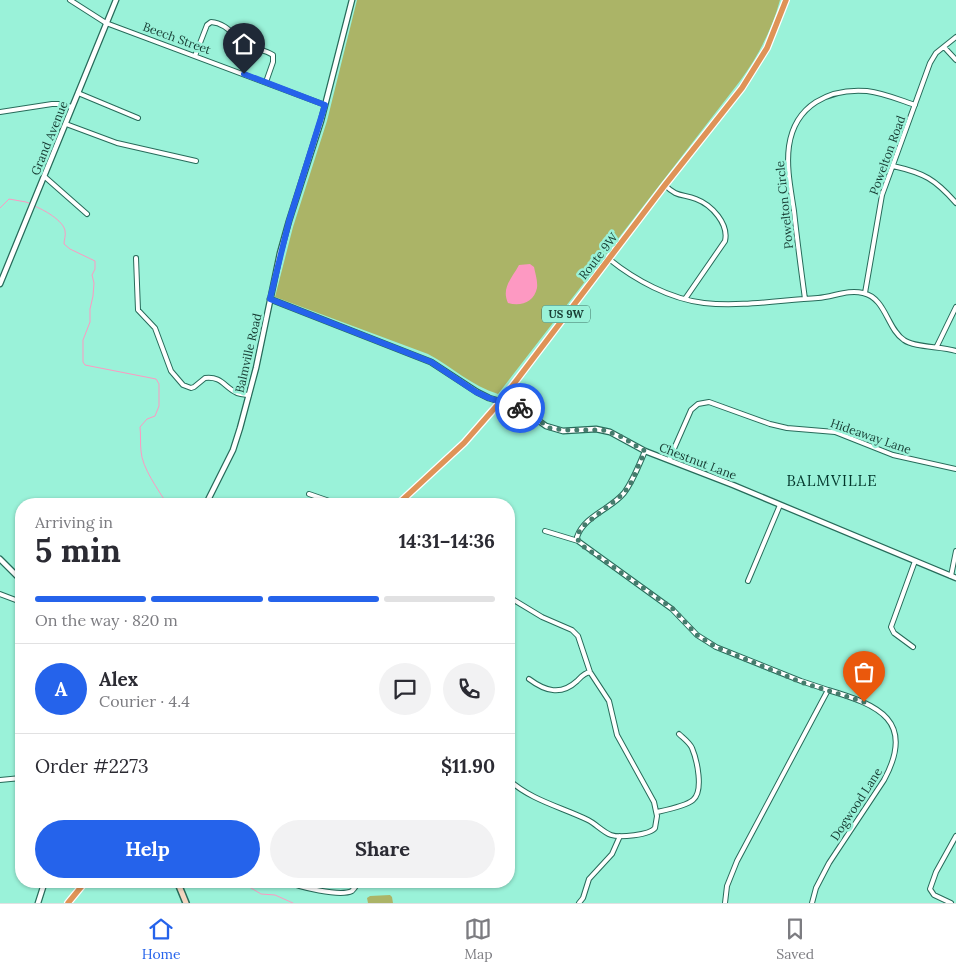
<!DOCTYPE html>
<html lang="en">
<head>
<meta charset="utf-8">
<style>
	body { margin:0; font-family:Lora,serif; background:#f2f2f3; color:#2b2b33; height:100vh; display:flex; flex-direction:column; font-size:19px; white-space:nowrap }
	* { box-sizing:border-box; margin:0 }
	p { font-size:16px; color:#7c7c81 }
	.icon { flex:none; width:28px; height:28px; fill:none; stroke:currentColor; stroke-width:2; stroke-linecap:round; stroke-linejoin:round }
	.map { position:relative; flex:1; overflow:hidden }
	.side { position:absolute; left:15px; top:498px; width:500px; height:390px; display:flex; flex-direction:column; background:#fff; border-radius:20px; box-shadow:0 1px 4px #0004 }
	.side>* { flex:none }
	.pin { position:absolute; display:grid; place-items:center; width:42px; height:42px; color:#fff; margin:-51px -21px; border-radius:50% 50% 50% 0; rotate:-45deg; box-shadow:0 0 5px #0007 }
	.pin .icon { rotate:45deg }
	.courier { position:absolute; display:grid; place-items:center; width:50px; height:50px; margin:-25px; border:4px solid #2563eb; border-radius:50%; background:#fff; color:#222; box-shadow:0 1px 6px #0007 }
	.head em { font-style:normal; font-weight:800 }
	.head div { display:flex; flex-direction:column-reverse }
	.head { display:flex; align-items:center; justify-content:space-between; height:85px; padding:0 20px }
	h1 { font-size:32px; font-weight:800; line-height:38px }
	.bar { display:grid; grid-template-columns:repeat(4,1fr); gap:8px 5px; align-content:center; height:60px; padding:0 20px }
	.bar i { height:6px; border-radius:4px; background:#e1e1e2 }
	.bar .on { background:#2563eb }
	.bar p { grid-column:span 4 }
	.line { display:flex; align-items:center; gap:12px; padding:0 20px; border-top:1px solid #e1e1e2 }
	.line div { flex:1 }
	.round { display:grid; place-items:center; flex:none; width:52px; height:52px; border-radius:26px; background:#f2f2f3 }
	.cta { display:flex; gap:10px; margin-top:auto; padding:10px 20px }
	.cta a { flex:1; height:58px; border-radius:30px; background:#2563eb; color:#fff; font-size:20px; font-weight:800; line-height:58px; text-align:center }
	.cta a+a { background:#f2f2f3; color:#2b2b33 }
	.tab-bar { display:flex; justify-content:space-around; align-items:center; height:70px; border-top:1px solid #e1e1e2; background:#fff; font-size:14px; color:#7c7c81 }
	.tab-bar a { display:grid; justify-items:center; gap:2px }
	.tab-bar .on { color:#2563eb }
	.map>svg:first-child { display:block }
	.green { fill:#abb467 }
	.water { fill:#fd99c2 }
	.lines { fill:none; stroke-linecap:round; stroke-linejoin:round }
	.stream { stroke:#fd99c2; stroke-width:1 }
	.minor-casing { stroke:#276b5a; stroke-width:6 }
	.tertiary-casing { stroke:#276b5a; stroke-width:7 }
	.secondary-casing { stroke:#276b5a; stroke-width:8 }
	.trunk-casing { stroke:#fff; stroke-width:8 }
	.minor { stroke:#fff; stroke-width:4 }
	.tertiary { stroke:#fff; stroke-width:4.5 }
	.secondary { stroke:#f3d6c0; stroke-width:5 }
	.trunk { stroke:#df9357; stroke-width:5.5 }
	.done { stroke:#457c6d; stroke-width:5; stroke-dasharray:0 9 }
	.route { stroke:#2563eb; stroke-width:6 }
	.labels { text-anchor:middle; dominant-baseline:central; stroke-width:5; stroke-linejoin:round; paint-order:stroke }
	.shield { fill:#9af2d9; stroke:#3e7365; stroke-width:1 }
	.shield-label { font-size:11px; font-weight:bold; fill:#173c33 }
	.street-label { font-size:12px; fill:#173c33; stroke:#9af2d9 }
	.quarter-label { font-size:15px; letter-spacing:1px; fill:#03372c; stroke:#9af2d9 }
</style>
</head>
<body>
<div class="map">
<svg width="956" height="903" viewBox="0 0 956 903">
	<rect width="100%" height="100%" fill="#9af2d9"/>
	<path class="green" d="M357,0H780C772,30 758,56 740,81L498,394C472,386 452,367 428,354L275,297L293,227L327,121Z
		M390,895L392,897L393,903H368L367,898L370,896Z"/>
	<path class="water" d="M530,264L534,267C535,273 538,281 537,288C534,302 521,307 508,303C501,288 512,278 519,265Z"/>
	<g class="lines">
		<path class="stream" d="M34,206C43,209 64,221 65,231C66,235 64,240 64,244L70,249L95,261V269L92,275L94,283L93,296L90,309V322L83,340V362L85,365L156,379L159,384V406L155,416L147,419L140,427C141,435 140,443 141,451C142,468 158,489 167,504
			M0,208L9,199L26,202L31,204
			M243,881L246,885L261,894L275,895L293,903"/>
		<defs>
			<path id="minor" d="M70,0L106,23L325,105
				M944,47L956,60
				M195,56L207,25L211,22C226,23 233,35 244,43C252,49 264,49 273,55V62L266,82
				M78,93L138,118
				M0,112L52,104H59L72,107
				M66,124L117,143L196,161
				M893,166C924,173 935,179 956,203
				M45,177L87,214
				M665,185C676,197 683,194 696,199C712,205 729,224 725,241L685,299
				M136,258L138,310L155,328L171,371L183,385L191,388L194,387L205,378C222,376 224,387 237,393C241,394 245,395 249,395
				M609,259C635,280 670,299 704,303C741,307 781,300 818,298C833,297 848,289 863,293C886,298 887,329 904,340C915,348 941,346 956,351
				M865,293L882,195L930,63L936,53L956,37
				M805,299C801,269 797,240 794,211C791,190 786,168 789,146C795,105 829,88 867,91C884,93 900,100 915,105
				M937,346L956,307
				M645,451C639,465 633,481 624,493C611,509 584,516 577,537L578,541L672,609L697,635L716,647L801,681L828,690
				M669,460L691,410L698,404L709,402L770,424L787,428L835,432L893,455L956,469
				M309,494L338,504
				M545,531L578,541
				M951,576L956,551
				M748,581L780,505
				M0,594L21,602
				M509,597L542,617L572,630L578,636L590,672L609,701L617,735L654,802L657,816L655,828C650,835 619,838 611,835C603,832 596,824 588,820C561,807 531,800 509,780
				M913,647L894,633L891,627L915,561
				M529,679C545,691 561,696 577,681C581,677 584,673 590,672
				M0,780L21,778
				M657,812C666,810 686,806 693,800C704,791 697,760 692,748C689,742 683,738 679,734
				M286,881C298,887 340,897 352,891C355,888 357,885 358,881
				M579,903L583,898L589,879L612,854L620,836
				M725,903L727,886L737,861L828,690C879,705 916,721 884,780L829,863L816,888L812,903
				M951,903L934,895L930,889L936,872L956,836"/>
			<path id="tertiary" d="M0,284L116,0
				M270,299L431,362L477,392L489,398L519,407L546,426L563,431L596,429L610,432L645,451L733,485L956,578
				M206,504L233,450L240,428L256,368L280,253L289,221L321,121L352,0
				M0,559L21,580
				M38,903L45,881"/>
			<path id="secondary" d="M177,881L186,903"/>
			<path id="trunk" d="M398,504L464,443L500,402L665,185L742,88L767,48L786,0
				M68,903L86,881"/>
		</defs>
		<use href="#minor" class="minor-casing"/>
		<use href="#tertiary" class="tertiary-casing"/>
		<use href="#secondary" class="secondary-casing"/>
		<use href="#trunk" class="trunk-casing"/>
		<use href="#minor" class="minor"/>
		<use href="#tertiary" class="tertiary"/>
		<use href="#secondary" class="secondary"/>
		<use href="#trunk" class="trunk"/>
	</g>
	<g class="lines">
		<path class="done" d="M520,408L550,428L563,430H603L620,436L645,451L630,485L623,494L582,527C577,535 575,539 583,546L672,608L697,635L716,647L801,682L864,702"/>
		<path class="route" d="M244,74L325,105L289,221L270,299L431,362L476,392L489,398L520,408"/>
	</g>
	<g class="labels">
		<rect class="shield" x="542" y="305.5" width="48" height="17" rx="4"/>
		<g class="shield-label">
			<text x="566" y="314">US 9W</text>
		</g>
		<g class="street-label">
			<text transform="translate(177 38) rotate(20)">Beech Street</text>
			<text transform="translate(49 138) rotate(-68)">Grand Avenue</text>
			<text transform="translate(887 155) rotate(-70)">Powelton Road</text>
			<text transform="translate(784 205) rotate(-96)">Powelton Circle</text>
			<text transform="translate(598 256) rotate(-52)">Route 9W</text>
			<text transform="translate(248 353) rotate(-77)">Balmville Road</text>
			<text transform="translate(871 436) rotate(19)">Hideaway Lane</text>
			<text transform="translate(698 461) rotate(21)">Chestnut Lane</text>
			<text transform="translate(856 804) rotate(-57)">Dogwood Lane</text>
		</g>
		<g class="quarter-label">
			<text x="832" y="480">BALMVILLE</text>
		</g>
	</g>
</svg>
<div class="pin" style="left:864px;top:702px;background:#ea580c"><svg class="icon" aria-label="bag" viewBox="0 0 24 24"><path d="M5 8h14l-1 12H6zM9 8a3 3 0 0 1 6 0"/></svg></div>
<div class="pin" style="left:244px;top:74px;background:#1f2937"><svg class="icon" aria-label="home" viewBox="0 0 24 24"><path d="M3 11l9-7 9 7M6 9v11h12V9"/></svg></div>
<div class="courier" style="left:520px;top:408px"><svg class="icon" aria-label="bike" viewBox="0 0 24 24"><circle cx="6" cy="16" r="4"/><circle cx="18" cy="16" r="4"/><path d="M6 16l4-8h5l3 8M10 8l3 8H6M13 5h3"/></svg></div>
<section class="side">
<div class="head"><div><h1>5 min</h1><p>Arriving in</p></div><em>14:31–14:36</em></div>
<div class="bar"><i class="on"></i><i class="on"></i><i class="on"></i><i></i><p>On the way · 820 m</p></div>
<div class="line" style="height:90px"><b class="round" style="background:#2563eb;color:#fff">A</b><div><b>Alex</b><p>Courier · 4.4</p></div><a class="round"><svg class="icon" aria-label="chat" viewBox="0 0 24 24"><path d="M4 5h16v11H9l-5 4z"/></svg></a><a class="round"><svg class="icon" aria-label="phone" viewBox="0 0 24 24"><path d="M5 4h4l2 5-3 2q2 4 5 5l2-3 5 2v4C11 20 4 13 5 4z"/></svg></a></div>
<div class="line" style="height:65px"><div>Order #2273</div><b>$11.90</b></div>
<div class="cta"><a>Help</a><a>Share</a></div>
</section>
</div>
<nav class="tab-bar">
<a class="on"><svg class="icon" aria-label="home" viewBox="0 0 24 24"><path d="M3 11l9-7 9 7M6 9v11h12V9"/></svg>Home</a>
<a><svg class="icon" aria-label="map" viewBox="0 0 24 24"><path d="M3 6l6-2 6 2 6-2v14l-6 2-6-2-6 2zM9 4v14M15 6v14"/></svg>Map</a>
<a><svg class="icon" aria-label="saved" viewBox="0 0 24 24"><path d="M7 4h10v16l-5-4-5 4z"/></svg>Saved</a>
</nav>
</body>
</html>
